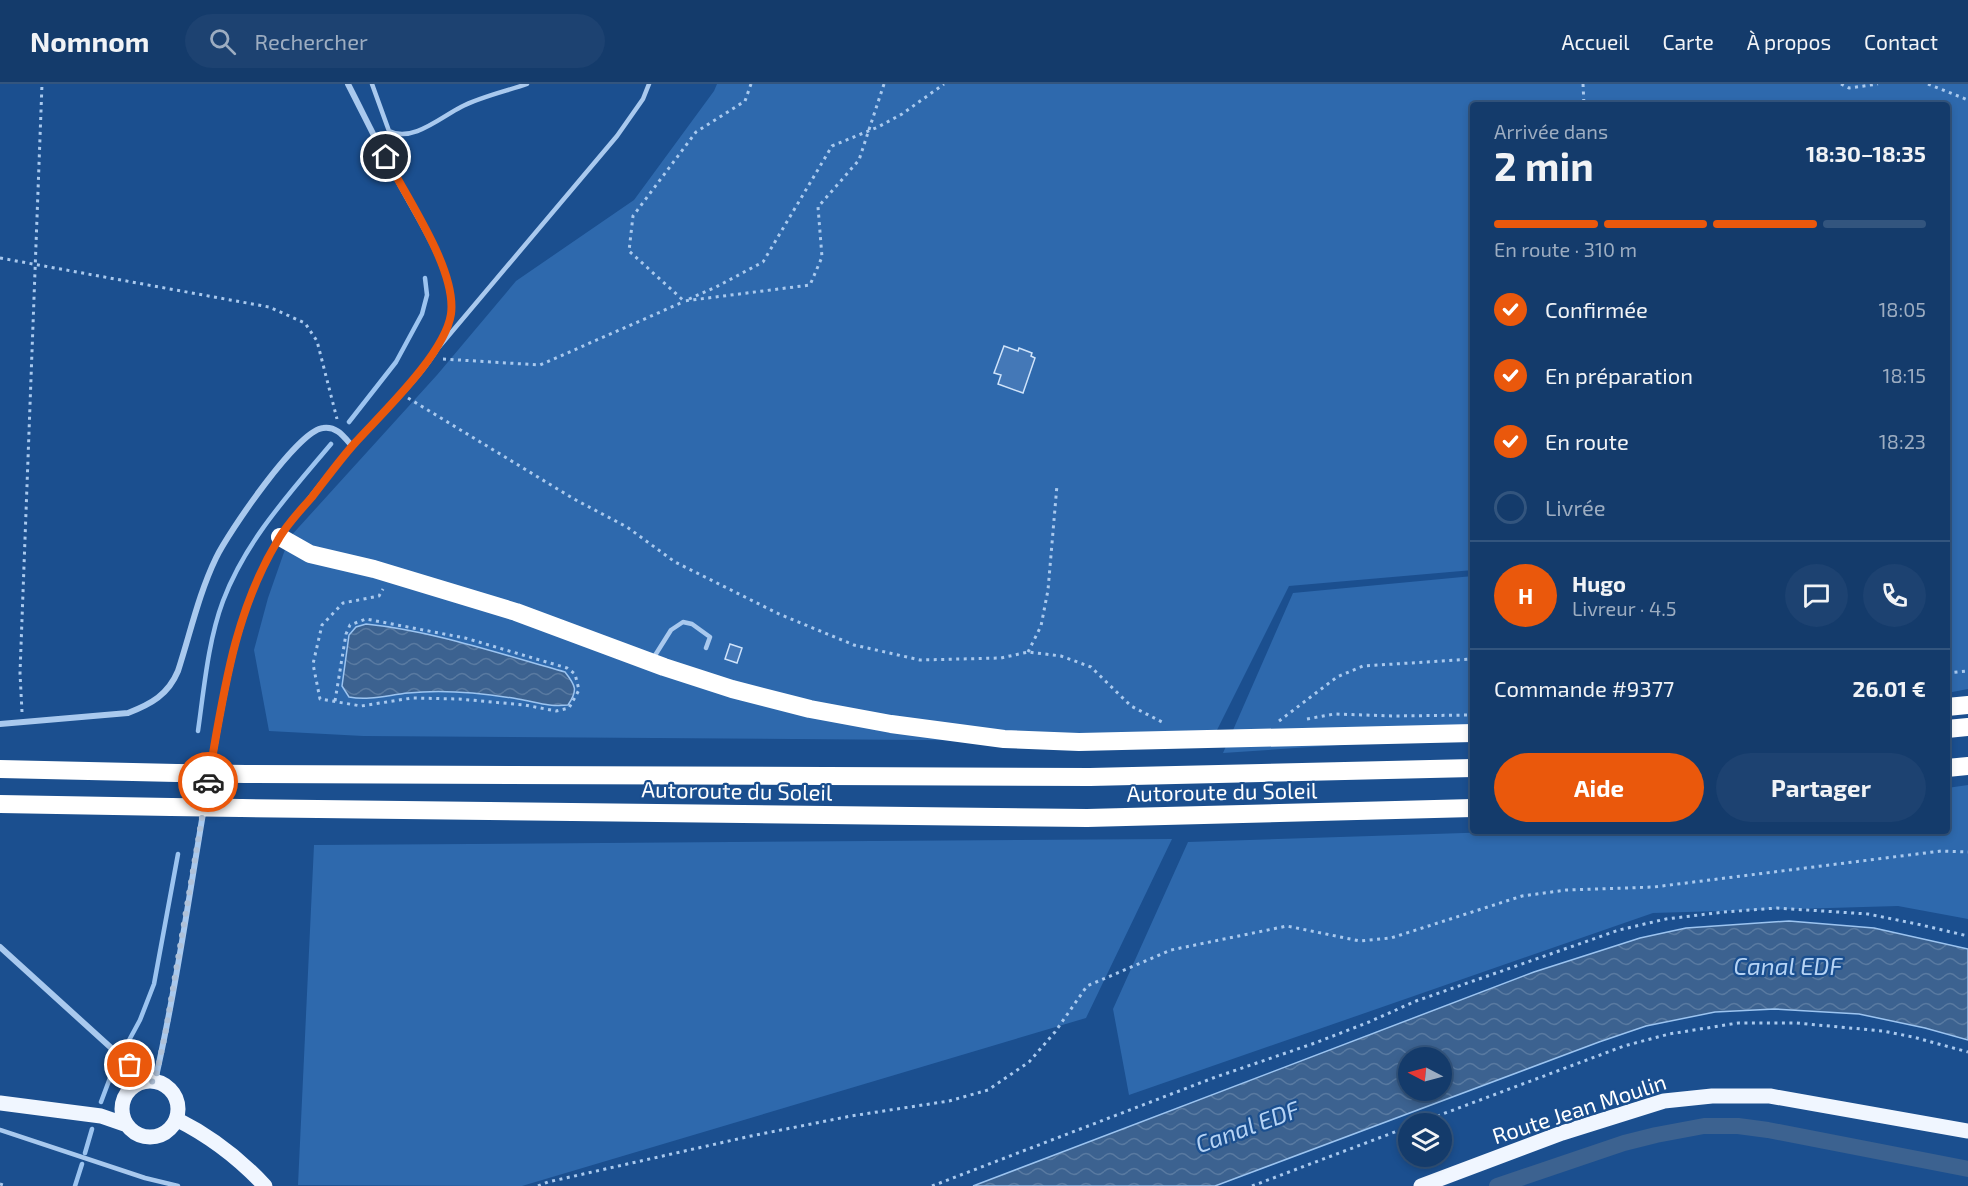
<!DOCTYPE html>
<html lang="fr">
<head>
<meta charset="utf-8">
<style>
	body { margin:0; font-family:"Exo 2",sans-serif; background:#1d4271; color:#f1f3f6; height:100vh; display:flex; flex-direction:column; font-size:22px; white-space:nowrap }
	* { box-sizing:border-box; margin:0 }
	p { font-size:20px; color:#9dadc1 }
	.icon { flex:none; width:33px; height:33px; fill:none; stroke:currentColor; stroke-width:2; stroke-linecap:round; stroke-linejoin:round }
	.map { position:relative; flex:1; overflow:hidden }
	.sheet { position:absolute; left:1470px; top:18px; width:480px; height:732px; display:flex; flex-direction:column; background:#143b6b; border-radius:6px; box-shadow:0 3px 9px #0003,0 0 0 2px #33557e }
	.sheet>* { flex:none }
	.needle { width:39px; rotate:276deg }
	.tools { position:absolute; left:1398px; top:963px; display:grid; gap:12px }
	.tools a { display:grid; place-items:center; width:54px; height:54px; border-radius:50%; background:#143b6b; box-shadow:0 3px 9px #0003,0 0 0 2px #33557e; font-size:30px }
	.pin { position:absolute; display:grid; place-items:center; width:51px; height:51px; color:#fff; margin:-26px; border:3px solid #fff; border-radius:50%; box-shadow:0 2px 6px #0007 }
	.courier { position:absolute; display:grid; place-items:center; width:60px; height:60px; margin:-30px; border:4px solid #ea580c; border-radius:50%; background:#fff; color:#222; box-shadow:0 2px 8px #0007 }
	.summary em { font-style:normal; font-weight:700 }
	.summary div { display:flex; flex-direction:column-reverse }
	.summary { display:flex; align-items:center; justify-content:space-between; height:102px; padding:0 24px }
	h1 { font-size:39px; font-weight:700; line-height:45px }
	.bar { display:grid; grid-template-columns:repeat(4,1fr); gap:9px 6px; align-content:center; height:72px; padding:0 24px }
	.bar i { height:8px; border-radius:4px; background:#33557e }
	.bar .selected { background:#ea580c }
	.bar p { grid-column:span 4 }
	.line { display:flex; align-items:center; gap:15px; padding:0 24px; border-top:2px solid #33557e }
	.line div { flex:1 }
	.round { display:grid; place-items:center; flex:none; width:63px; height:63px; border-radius:32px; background:#1d4271 }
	ol { padding:0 24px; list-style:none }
	li { display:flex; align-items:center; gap:18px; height:66px }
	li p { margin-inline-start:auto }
	li .icon { padding:6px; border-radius:50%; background:#ea580c; color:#fff; stroke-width:4 }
	li:last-child { color:#9dadc1 }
	li i { width:33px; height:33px; border:3px solid #33557e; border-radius:50% }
	.cta { display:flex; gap:12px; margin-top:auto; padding:12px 24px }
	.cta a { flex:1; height:69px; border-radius:36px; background:#ea580c; color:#fff; font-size:24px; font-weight:700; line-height:69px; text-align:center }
	.cta a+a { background:#1d4271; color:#f1f3f6 }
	header { display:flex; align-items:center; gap:36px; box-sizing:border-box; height:84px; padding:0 30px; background:#143b6b; border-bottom:2px solid #33557e }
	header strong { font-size:28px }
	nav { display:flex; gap:33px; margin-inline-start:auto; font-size:21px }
	.search { width:420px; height:54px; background:#1d4271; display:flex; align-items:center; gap:15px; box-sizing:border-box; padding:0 21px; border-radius:33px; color:#9dadc1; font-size:22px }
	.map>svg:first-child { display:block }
	.grass { fill:#2e69ad }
	.water { fill:url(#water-waves); stroke:#9cc4f0; stroke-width:1.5; fill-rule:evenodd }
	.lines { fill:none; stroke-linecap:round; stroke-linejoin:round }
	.stream { stroke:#9cc4f0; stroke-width:4.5 }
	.canal { stroke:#3c6290; stroke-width:16 }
	.building { fill:#4478b7; stroke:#cfe3fa; stroke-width:1.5 }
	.path { stroke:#a9c9ee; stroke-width:3; stroke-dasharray:3 4.5; stroke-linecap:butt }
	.service { stroke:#a9c9ee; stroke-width:4.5 }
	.minor { stroke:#a9c9ee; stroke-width:6 }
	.primary { stroke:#f0f6ff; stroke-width:15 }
	.motorway { stroke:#fff; stroke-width:18 }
	.motorway-bridge { stroke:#fff; stroke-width:18 }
	.done { stroke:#afc1d8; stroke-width:6; stroke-dasharray:0 10.8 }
	.route { stroke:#ea580c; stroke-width:8 }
	.labels { text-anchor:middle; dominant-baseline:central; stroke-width:4.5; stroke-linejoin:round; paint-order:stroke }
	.street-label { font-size:22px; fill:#fff; stroke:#1b4f8f }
	.water-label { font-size:24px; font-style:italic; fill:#b5d3f5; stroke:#1b4f8f }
</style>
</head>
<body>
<header>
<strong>Nomnom</strong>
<div class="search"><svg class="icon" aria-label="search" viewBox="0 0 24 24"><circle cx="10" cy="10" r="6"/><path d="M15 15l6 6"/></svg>Rechercher</div>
<nav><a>Accueil</a><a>Carte</a><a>À propos</a><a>Contact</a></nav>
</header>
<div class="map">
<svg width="1968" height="1102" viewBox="0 0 1968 1102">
	<defs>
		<pattern id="water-waves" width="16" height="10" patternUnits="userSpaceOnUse" patternTransform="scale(1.5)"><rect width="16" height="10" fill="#3c6290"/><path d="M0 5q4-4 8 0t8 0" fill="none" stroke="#597aa1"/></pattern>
	</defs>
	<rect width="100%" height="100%" fill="#1b4f8f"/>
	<path class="grass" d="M717,0H1968V605L1947,609V21H1473V486L1289,502L1211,658L363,652L269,647L254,566L268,514L289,454L437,291L516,197L634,116L714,7Z
		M1473,492V652L1223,669L1293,509Z
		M1968,701V835L1898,822L1653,829L1129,1011L1113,925L1188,758L1528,747H1947V704Z
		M1172,755L1086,934L522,1102L298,1101L314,761Z"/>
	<path class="water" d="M366,540C434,547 500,570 565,588C576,602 578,606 568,621C548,623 537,618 518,615C483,609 444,605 408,609C388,611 369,617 349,613L342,602L349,551L356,543Z
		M1789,837L1874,844L1968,865V956L1925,944L1859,930L1775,925L1715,928L1646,942L1599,958L1215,1102H973L1534,888L1640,854L1686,844ZM1408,974H1442V1006H1408Z"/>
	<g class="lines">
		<path class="stream" d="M349,338L396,278L422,230L427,211L425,194
			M198,647C204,605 208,557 223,517C246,456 290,409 331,360
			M127,960L140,936L154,900L178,770
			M101,1018L116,978
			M85,1069L92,1045
			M75,1102L82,1080"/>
		<path class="canal" d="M1497,1102L1624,1059L1656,1051L1704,1042H1738L1768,1046L1968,1085"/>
	</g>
	<path class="building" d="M1004,262L1018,267L1019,264L1032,269L1031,272L1035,274L1023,309L998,300L1001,291L994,289Z
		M730,560L742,564L737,579L725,575Z"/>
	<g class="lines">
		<path class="path" d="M751,0L745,17L696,48L633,132L629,167L684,217L810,201L822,173L818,123L859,76L884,0
			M1583,0L1584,21
			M1841,0L1849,4L1878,0
			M1928,0L1968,16
			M0,174L269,223L305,239L317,257L337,335
			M689,215L716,203L763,178L832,62L878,43L902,30L944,0
			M443,275L540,281L683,218
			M408,314L574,415L627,443L675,478L779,530L854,561L920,576L1001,574L1028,568L1061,572L1091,583L1131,622L1164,639
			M1028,568L1041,542L1048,506L1057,401
			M1947,589L1968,587
			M335,617L346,550L350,541L366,535L465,554L567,584L575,590L579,606L569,624L556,627L525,621L459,615L412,614L361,622L320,615L313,580L322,541L343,519L379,512L383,505
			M22,628L20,589L42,0
			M1307,635L1334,630L1394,632L1471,631
			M1279,637L1337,593L1363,582L1473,575
			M1416,1040L1624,962L1669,950L1738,939H1796L1883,947L1913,953L1968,968
			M0,1100L7,1102
			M538,1102L548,1098L751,1052L851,1032L949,1017L988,1006L1029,978L1055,948L1087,902L1171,866L1287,842L1360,857L1391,854L1522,812L1566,806L1654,803L1941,767L1968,768
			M932,1102L1213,994L1315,959L1369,938L1416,917L1619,846L1666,835L1724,828L1777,824L1868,830L1917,840L1968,852
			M1252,1102L1408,1043"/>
		<path class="service" d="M372,0L389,47C412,59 441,33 461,23C480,13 507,7 527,0
			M439,263L617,52L643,15L649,0
			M654,573L671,546L683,538L692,540L710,553L706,564
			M0,1046L145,1094L178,1102"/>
		<path class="minor" d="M0,640L128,629C151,620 168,611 178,587C190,550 199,509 216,474C228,449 298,346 323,344C337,342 344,353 352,362
			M0,863L130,981L141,999
			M155,997C179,892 193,783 212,677C226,599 236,526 278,456C286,442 298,430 308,417C323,398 338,379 353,361C382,328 445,273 451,230C456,188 415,130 396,93C379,63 364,31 348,0"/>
		<path class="primary" d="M122 1025a28 28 0 1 1 56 0a28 28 0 1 1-56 0Z
			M0,1019L101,1032L127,1041
			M176,1035C210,1052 239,1074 265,1102
			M1421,1102L1562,1049L1664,1017L1712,1012H1770L1968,1047"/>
		<path class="motorway" d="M280,453L310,470L374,485L516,528L664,583L732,605L810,625L891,640L1004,655L1079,658L1473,649
			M1947,623L1968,621
			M1947,645L1968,643
			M1947,684L1968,682
			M0,685L177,689
			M246,690L1090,693L1473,684
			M0,720L171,723
			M241,724L1087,734L1473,724"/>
		<path class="motorway-bridge" d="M177,689L246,690
			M171,723L241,724"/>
	</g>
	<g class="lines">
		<path class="done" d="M130,981L141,999L155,997L165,951L208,698"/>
		<path class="route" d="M208,698C223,614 233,530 278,456C287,440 300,427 312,413C326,395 339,377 354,360C382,329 445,270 451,230C457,185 406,114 386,73"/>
	</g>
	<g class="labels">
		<g class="street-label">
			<text transform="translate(737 706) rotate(1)">Autoroute du Soleil</text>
			<text transform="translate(1222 707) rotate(-1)">Autoroute du Soleil</text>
			<text transform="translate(1579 1024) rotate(-18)">Route Jean Moulin</text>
		</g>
		<g class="water-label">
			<text x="1788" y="881">Canal EDF</text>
			<text transform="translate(1247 1042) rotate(-20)">Canal EDF</text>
		</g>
	</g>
</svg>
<div class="tools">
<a><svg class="needle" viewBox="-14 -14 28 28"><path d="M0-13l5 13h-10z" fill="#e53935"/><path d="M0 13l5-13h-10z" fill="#9dadc1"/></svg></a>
<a><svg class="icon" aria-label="layers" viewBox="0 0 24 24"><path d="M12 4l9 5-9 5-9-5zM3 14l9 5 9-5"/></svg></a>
</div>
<div class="pin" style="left:130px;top:981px;background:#ea580c"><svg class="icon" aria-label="bag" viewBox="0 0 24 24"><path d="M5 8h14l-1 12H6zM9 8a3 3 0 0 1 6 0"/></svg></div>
<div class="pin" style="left:386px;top:73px;background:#1f2937"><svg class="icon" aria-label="home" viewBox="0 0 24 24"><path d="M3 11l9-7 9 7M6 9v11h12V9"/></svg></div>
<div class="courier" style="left:208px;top:698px"><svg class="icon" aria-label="car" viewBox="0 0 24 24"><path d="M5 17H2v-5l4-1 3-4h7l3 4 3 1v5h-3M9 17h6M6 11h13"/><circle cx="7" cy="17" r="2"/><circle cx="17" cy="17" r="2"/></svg></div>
<section class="sheet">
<div class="summary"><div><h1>2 min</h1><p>Arrivée dans</p></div><em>18:30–18:35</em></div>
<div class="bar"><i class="selected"></i><i class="selected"></i><i class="selected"></i><i></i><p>En route · 310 m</p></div>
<ol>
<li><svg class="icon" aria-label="check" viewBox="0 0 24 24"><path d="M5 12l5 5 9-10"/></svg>Confirmée<p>18:05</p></li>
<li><svg class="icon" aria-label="check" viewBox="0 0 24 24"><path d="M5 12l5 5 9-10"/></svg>En préparation<p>18:15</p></li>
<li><svg class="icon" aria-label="check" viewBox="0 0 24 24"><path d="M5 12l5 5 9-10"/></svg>En route<p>18:23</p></li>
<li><i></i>Livrée</li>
</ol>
<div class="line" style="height:108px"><b class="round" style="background:#ea580c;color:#fff">H</b><div><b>Hugo</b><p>Livreur · 4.5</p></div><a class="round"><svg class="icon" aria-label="chat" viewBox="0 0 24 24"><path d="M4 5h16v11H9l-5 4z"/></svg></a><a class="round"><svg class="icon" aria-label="phone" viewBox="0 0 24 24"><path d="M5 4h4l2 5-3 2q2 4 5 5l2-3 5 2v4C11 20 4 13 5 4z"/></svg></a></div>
<div class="line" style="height:78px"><div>Commande #9377</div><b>26.01 €</b></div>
<div class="cta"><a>Aide</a><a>Partager</a></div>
</section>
</div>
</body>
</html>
